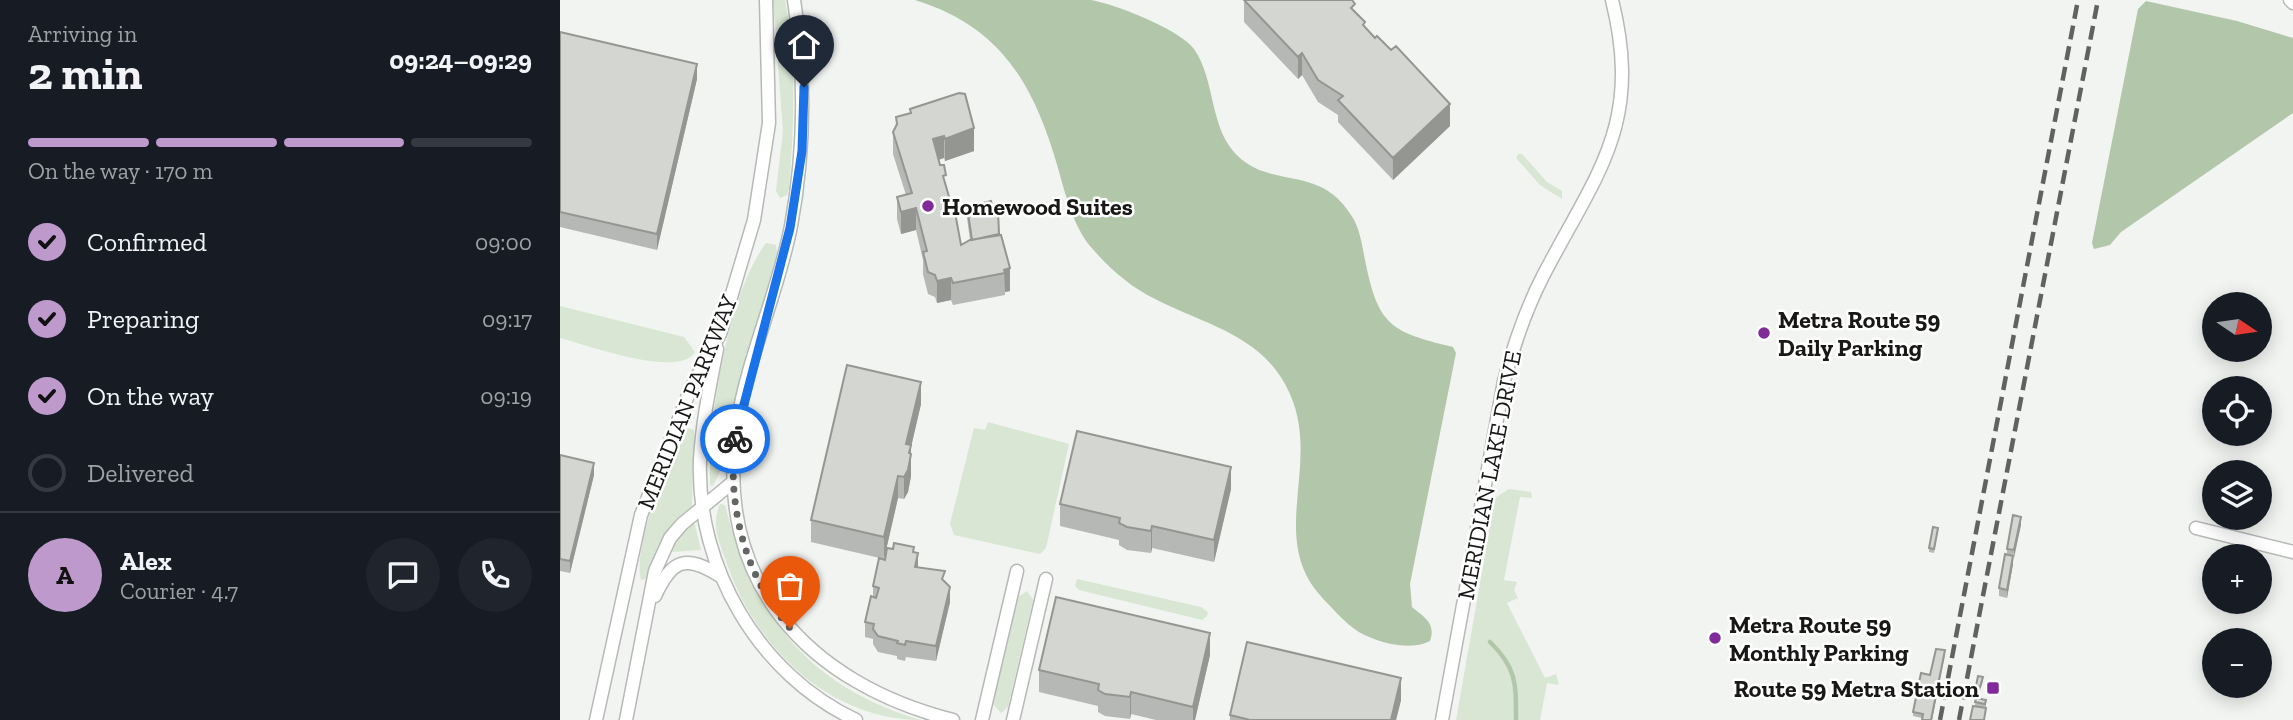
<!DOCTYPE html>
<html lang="en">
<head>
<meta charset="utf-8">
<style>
	body { margin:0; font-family:"Zilla Slab",serif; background:#20242c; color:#f1f3f6; height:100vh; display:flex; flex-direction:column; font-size:26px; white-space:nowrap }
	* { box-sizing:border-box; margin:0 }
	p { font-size:23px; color:#9ea1a6 }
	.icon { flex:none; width:38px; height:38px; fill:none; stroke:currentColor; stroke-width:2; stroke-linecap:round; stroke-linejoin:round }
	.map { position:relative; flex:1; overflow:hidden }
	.drawer { display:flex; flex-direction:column; background:#171b24; width:560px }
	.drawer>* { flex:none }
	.needle { width:46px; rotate:103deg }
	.controls { position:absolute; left:1642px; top:292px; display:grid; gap:14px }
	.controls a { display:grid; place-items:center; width:70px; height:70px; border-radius:50%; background:#171b24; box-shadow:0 4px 18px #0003; font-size:35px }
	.pin { position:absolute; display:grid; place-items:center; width:60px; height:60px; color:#fff; margin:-72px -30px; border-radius:50% 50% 50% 0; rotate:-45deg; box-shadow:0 0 7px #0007 }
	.pin .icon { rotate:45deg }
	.courier { position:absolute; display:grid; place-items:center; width:70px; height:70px; margin:-35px; border:5px solid #1a73e8; border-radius:50%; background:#fff; color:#222; box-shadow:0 2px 9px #0007 }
	.headline em { font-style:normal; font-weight:800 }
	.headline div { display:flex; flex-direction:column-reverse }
	.headline { display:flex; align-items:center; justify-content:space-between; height:119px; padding:0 28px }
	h1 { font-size:46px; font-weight:800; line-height:52px }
	.bar { display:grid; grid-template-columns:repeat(4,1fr); gap:10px 7px; align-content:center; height:84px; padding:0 28px }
	.bar i { height:9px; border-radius:5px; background:#363941 }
	.bar .active { background:#be99cc }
	.bar p { grid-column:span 4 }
	.line { display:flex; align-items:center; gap:18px; padding:0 28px; border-top:2px solid #363941 }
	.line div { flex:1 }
	.round { display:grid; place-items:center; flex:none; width:74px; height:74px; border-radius:37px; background:#20242c }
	ol { padding:0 28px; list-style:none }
	li { display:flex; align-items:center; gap:21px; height:77px }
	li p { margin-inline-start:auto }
	li .icon { padding:7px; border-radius:50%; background:#be99cc; color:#111; stroke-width:4 }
	li:last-child { color:#9ea1a6 }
	li i { width:38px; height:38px; border:4px solid #363941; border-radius:50% }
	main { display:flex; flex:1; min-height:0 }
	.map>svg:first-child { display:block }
	.green { fill:#d8e6d3 }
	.water { fill:#b2c7aa }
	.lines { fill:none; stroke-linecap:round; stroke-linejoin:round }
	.stream { stroke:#b2c7aa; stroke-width:4.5 }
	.minor-casing { stroke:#b6b9b5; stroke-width:15 }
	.minor { stroke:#fff; stroke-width:12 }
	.rail { stroke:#616260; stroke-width:4.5; stroke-dasharray:14 7; stroke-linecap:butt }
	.wall { fill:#b5b8b4 }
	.shaded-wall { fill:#949692 }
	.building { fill:#d3d6d1; stroke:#949692; stroke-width:2 }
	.done { stroke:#646663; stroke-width:7; stroke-dasharray:0 12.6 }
	.route { stroke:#1a73e8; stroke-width:9 }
	.poi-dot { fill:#802b99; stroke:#fff; stroke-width:2.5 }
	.labels { text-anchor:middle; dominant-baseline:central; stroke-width:5; stroke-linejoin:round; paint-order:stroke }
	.poi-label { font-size:24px; font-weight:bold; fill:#181917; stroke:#fff; text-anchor:start }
	.street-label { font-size:24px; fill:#181917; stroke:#fff }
</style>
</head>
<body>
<main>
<section class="drawer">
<div class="headline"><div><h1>2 min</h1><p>Arriving in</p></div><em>09:24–09:29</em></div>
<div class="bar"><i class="active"></i><i class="active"></i><i class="active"></i><i></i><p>On the way · 170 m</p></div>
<ol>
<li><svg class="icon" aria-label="check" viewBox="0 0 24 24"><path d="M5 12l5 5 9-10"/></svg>Confirmed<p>09:00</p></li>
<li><svg class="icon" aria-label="check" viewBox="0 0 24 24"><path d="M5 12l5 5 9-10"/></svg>Preparing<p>09:17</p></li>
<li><svg class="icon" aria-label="check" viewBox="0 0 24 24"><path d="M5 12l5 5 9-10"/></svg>On the way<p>09:19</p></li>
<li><i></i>Delivered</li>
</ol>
<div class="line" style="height:126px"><b class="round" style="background:#be99cc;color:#111">A</b><div><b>Alex</b><p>Courier · 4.7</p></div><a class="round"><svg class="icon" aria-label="chat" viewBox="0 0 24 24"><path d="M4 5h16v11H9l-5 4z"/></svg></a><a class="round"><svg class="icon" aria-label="phone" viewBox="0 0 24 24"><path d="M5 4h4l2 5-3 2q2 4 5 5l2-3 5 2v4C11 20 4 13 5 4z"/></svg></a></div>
</section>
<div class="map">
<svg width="1733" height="720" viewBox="0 0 1733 720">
	<rect width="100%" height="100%" fill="#f1f4f0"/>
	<path class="green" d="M213,0H225C237,62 234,125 229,188L227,195L220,198L216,191L223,131Z
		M958,154H962L987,182L1002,191V199L980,185L956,158Z
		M206,243L216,245L217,253L170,420L164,464L153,486L150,485C148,419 167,296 206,243Z
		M0,306L124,337L135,352C119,379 27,345 0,338Z
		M428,422L509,444L486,548L480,554L394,535L390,524L414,428L425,430Z
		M123,427L134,430L132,506L116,519L104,535L85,579L81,580C72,548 108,459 123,427Z
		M949,489L971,492L972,498L960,497L944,580L957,582L954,590L958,598L947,603L985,678L996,674L999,685L987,683L980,720H896L935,498Z
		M160,504L165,505C193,616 249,687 361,720C268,720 194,646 166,561C159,542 151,523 160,504Z
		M134,521L141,550L111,552L118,537Z
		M517,579L641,607L648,612L647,616L642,620L519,590L515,586Z
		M467,591L473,600L448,707L441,713L432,703L458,597Z"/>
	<path class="water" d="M355,0C396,0 436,0 477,0C494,0 513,0 530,0C553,3 621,30 634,49C657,82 648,131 681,159C716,188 761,166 791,215C800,228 802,245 805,260C818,325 830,332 893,347L896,353L850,584L852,607C865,618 876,623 870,641C852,650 828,645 809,637C794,631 783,620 772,608C761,597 750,585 744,570C720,513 761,448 725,384C698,334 641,323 595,299C570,287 548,267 530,246C513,225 505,193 498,168C474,85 442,27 355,0Z
		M1586,1L1677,21L1733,38V113L1561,232L1550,245L1534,249L1532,243L1578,9Z"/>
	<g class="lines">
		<path class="stream" d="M930,642C957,668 956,684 956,720"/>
		<defs>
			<path id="minor" d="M234,0C246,77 245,150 231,226C218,293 187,359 177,425C153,582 248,683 393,720
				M1730,0L1733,3
				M157,349C150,385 142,423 140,460C136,567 199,675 296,720
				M1636,528L1733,552
				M95,596C112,559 126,554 160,576
				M36,720L81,515L131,388L160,334L194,220L209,123L206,0
				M66,720L95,571L110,538L122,524L173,482
				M422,720L457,571
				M453,720L486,579
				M882,720L944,381C954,344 966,309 983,276C1037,172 1083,125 1052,0"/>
		</defs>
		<use href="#minor" class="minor-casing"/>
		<use href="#minor" class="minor"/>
		<path class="rail" d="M1380,720L1518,0
			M1399,720L1538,0"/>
	</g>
	<path class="wall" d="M684,0L795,12L805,27L890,126L833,180L778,122V115L758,102L742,75L738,79L684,22Z
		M0,32L137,79L97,250L0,227Z
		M350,109L414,151L385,161L384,158L379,160L401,245L410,240L407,218V207L439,235L450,291L445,292V295L393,305L391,300L377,303L375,297L368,294L363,274V260L356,230L341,234L337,219V197L346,195L333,154V132L336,127V117L350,113Z
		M361,404L351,447V476L348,492L344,499L338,498L324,559L251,542V520Z
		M0,455L34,475L10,573L0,571Z
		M671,489L654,562L592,548L591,553L567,550L559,545V540L500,526V504Z
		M1461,525L1453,558V564L1447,598L1439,596V588L1447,555V549Z
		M1378,532L1374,553L1369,552V548Z
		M354,552L358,567L385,582L390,602L376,661L346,657L345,661L337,659V656L318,652L313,644V639L305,637V622L313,597V586L325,560Z
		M650,655L635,720H596L571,714L570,719L545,716L538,712V706L479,692V670Z
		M1385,655L1372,720H1362V718L1353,716V712L1370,675Z
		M1423,681L1420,691L1416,690V686Z
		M841,700L836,720H670V715Z
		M1415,702L1426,704V712L1415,706Z"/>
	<path class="shaded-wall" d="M742,53V75L738,79V57Z
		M137,64V79L97,250V234Z
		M890,104V126L833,180V158Z
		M414,128V151L385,161V139Z
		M384,136V158L373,161V139Z
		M356,208V230L341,234V212Z
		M450,268V291L445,292L444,270Z
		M391,278V300L377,303V281Z
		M361,382V404L351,447V476L348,492L344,499V477L346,444Z
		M34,463V475L10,573V561Z
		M671,467V489L654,562V540Z
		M338,476V498L324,559V537Z
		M1461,517V525L1454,558V550Z
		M592,526V548L591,553V531Z
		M358,553V569L355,567Z
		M1453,556V564L1447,598V590Z
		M390,587V602L376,661V646Z
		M650,633V655L635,720H633V707Z
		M1385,650L1372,720H1371Z
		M841,678V700L836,720H831Z
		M571,692V714L570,719V697Z"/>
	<path class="building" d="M684,0H792L795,4L791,8L805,22L803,25L815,38L817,36L831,50L836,46L890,104L833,158L778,100L783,96L758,80L742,53L738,57Z
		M0,32L137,64L97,234L0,212Z
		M399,93L405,94L414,128L385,139L384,136L373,139L380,165H384L386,175L383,176L392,207H394L401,245L410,240L441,235L450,268L444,270L445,273L393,283L391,278L377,281L375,275L368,272L363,252L367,251L356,208L341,212L337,197L352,193L333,132L337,124L336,117L351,113L350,109Z
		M431,201L433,211L438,210L439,234L412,240L407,207Z
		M287,365L361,382L346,444L351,445L349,453L351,454L348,470L344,477L338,476L324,537L251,520Z
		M517,431L671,467L654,540L592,526L591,531L567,527L559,523L560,518L500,504Z
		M0,455L34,463L10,561L0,559Z
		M1453,515L1461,517L1454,550L1447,549Z
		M1373,527L1378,528L1374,549L1369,548Z
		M334,543L354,547L353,552L358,553L355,567L385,571L382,579L390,587L376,646L346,641L345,645L337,643L338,641L318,636L313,629L314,624L305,622L311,596L316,598L319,588L313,586L319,558L325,560L327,548L333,549Z
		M1445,554L1453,556L1447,590L1439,588Z
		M496,597L650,633L633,707L571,692L570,697L545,694L538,690L539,684L479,670Z
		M687,642L841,678L831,720H690L670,715Z
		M1376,649L1385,650L1371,720H1362L1363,714L1353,712L1361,673L1370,675Z
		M1418,676L1423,677L1420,687L1416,686Z
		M1416,698L1426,700L1425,704L1415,702Z
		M1413,706L1426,708L1424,720H1410Z"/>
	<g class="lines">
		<path class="done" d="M175,439C167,505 185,577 230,628"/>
		<path class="route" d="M175,439L230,228L242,151L244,87"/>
	</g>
	<g class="poi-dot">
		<circle cx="368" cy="206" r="7"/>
		<circle cx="1204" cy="333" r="7"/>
		<circle cx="1155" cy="638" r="7"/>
		<rect x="1426" y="681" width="14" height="14" rx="3.5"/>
	</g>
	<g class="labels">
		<g class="poi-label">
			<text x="382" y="206">Homewood Suites</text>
			<text x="1218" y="319">Metra Route 59<tspan x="1218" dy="28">Daily Parking</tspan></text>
			<text x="1169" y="624">Metra Route 59<tspan x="1169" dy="28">Monthly Parking</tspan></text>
			<text x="1419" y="688" text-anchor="end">Route 59 Metra Station</text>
		</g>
		<g class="street-label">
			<text transform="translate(127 402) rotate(-68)">MERIDIAN PARKWAY</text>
			<text transform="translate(929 475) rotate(-79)">MERIDIAN LAKE DRIVE</text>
		</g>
	</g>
</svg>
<div class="controls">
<a><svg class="needle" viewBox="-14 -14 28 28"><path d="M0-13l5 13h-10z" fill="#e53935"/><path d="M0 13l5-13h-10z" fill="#9ea1a6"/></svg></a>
<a><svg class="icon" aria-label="locate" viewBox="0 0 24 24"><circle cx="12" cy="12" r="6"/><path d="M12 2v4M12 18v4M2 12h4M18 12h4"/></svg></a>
<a><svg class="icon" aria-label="layers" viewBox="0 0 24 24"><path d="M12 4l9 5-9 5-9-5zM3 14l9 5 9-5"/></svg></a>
<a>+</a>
<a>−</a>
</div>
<div class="pin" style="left:230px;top:628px;background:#ea580c"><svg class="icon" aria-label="bag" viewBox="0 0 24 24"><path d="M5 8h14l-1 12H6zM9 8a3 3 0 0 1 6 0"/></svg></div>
<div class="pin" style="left:244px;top:87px;background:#1f2937"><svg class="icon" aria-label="home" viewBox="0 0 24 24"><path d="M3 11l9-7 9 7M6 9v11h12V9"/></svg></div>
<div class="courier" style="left:175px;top:439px"><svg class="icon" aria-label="bike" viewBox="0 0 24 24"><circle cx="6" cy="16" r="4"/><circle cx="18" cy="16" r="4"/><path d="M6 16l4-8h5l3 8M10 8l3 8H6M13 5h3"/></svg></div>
</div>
</main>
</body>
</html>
